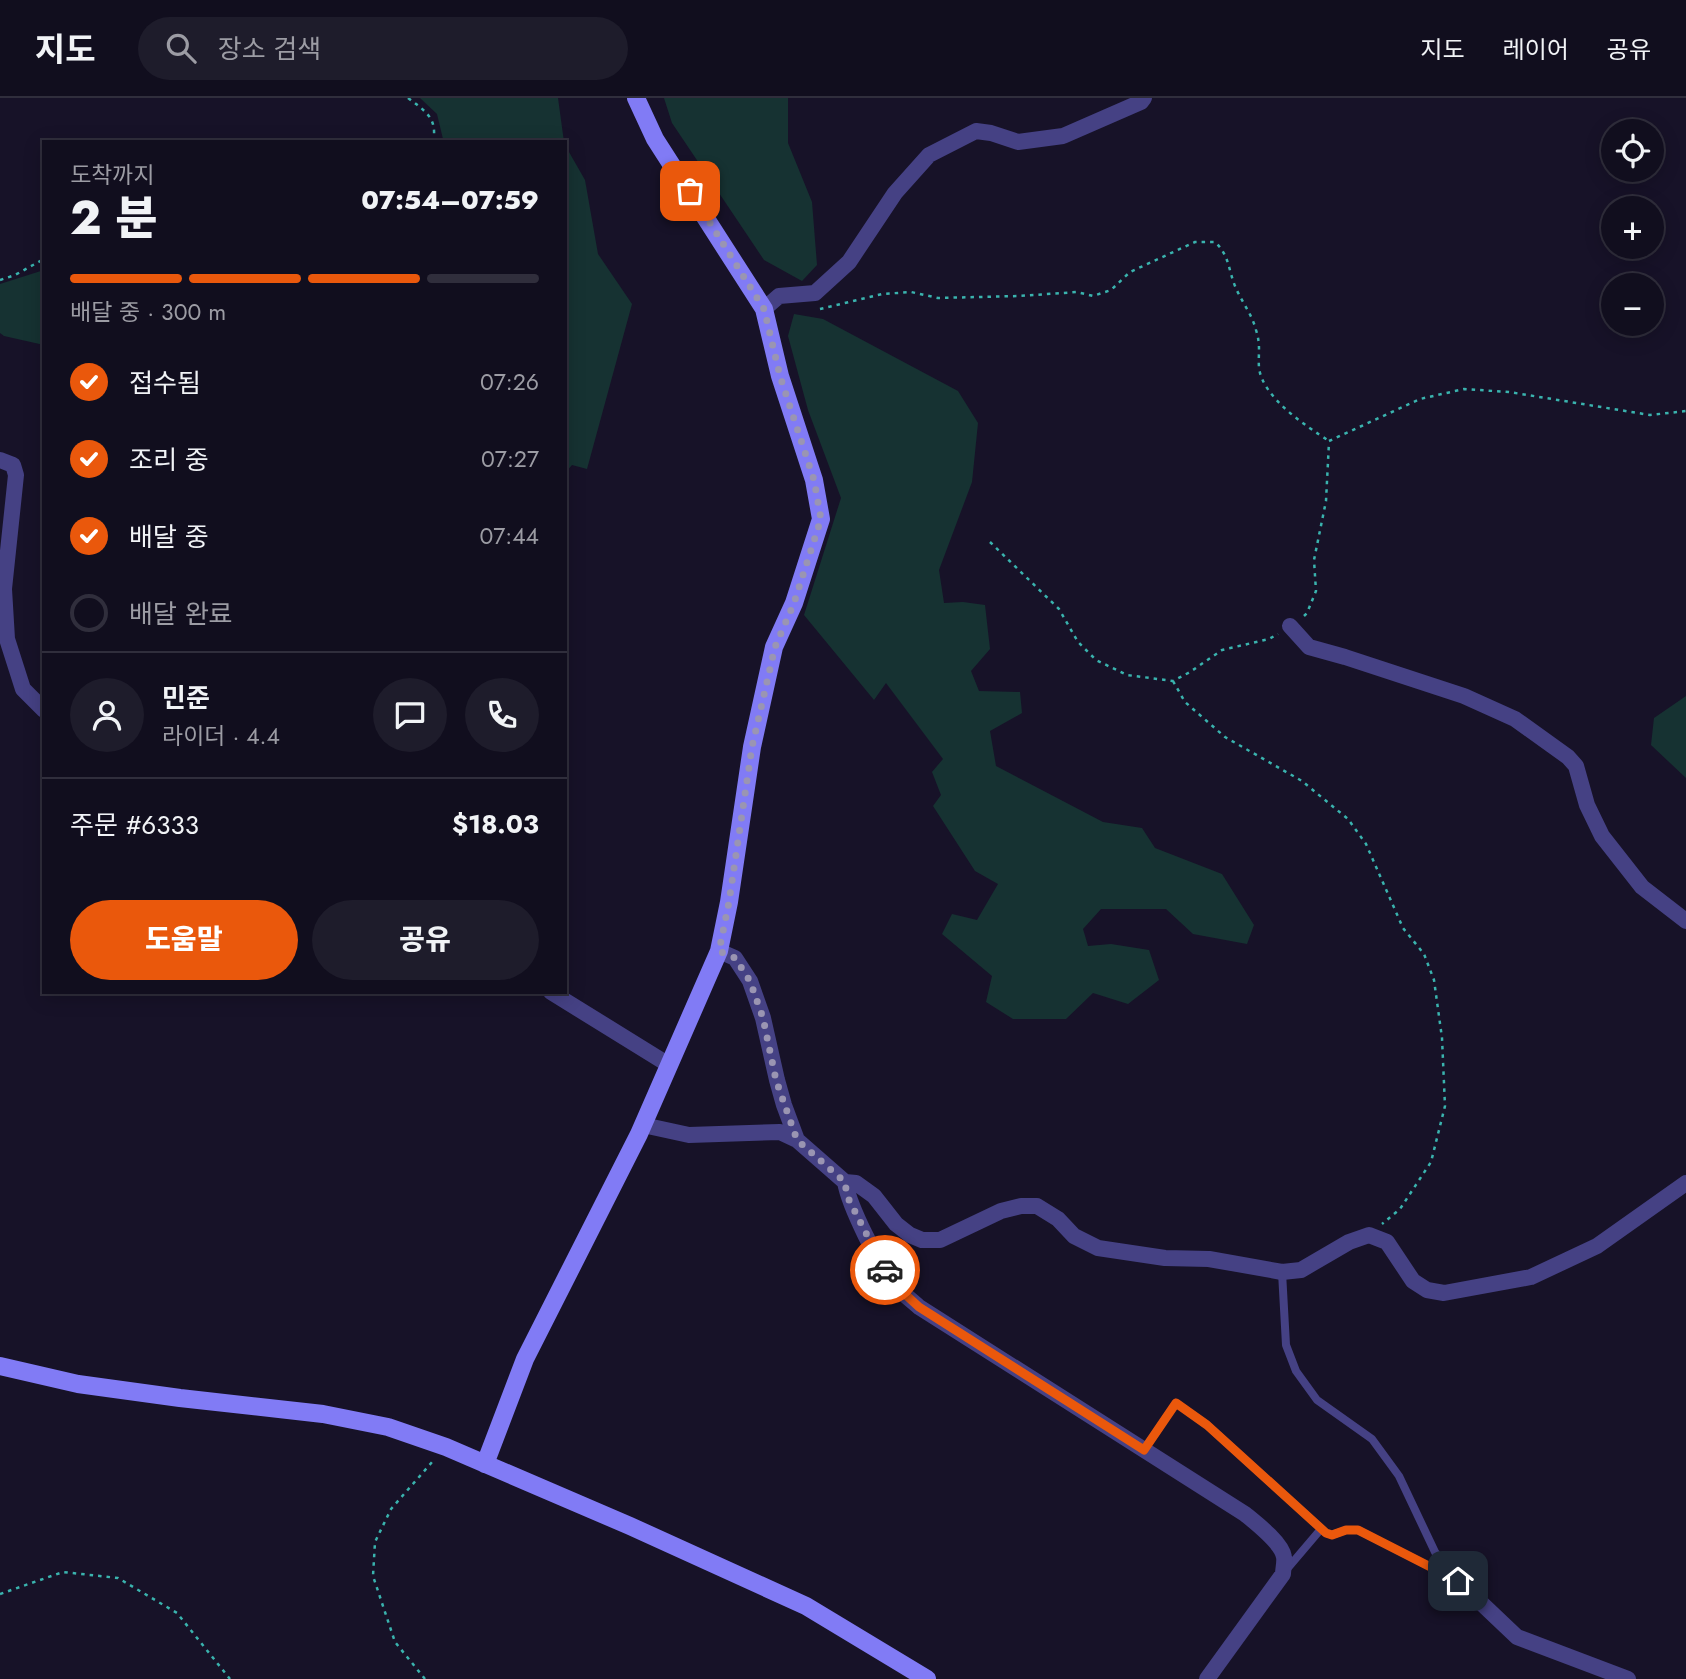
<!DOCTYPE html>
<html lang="ko">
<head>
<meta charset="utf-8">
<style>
	body { margin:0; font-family:Jost,"Noto Sans KR",sans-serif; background:#1e1c2b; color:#f1f3f6; height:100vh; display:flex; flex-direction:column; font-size:26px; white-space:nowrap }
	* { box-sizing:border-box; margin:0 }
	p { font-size:23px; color:#9c9ca4 }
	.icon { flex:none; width:38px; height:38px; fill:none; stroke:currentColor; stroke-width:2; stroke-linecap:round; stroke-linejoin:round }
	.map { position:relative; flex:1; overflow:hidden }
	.details { position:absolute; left:42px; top:42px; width:525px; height:854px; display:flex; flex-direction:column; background:#110e1e; border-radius:0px; box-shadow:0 4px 18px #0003,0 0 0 2px #302e3c }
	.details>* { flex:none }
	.tools { position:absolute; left:1601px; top:21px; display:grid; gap:14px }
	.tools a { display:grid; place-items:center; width:63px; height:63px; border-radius:50%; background:#110e1e; box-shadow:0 4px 18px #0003,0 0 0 2px #302e3c; font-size:35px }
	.pin { position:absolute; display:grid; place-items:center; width:60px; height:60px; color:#fff; margin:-30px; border-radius:14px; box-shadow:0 4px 10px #0006 }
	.courier { position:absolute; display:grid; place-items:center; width:70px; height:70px; margin:-35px; border:5px solid #ea580c; border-radius:50%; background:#fff; color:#222; box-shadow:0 2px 9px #0007 }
	.overview em { font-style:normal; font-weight:800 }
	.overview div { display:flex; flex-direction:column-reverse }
	.overview { display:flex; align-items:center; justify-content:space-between; height:119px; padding:0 28px }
	h1 { font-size:46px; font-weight:800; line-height:52px }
	.bar { display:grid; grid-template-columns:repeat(4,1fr); gap:10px 7px; align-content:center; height:84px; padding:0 28px }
	.bar i { height:9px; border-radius:5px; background:#302e3c }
	.bar .on { background:#ea580c }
	.bar p { grid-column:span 4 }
	.line { display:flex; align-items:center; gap:18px; padding:0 28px; border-top:2px solid #302e3c }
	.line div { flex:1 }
	.round { display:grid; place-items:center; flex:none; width:74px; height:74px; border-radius:37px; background:#1e1c2b }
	ol { padding:0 28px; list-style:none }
	li { display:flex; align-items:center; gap:21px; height:77px }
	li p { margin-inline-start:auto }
	li .icon { padding:7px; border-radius:50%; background:#ea580c; color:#fff; stroke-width:4 }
	li:last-child { color:#9c9ca4 }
	li i { width:38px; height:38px; border:4px solid #302e3c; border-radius:50% }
	.cta { display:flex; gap:14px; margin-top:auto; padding:14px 28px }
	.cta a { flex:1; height:80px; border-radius:42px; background:#ea580c; color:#fff; font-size:28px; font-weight:800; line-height:80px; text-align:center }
	.cta a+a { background:#1e1c2b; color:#f1f3f6 }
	header { display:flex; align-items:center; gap:42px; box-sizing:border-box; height:98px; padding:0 35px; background:#110e1e; border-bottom:2px solid #302e3c }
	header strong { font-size:33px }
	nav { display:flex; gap:38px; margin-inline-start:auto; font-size:24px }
	.search { width:490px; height:63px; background:#1e1c2b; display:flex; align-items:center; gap:18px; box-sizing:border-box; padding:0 24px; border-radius:38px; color:#9c9ca4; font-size:26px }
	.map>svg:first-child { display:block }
	.green { fill:#163232 }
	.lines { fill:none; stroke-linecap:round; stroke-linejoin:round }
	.path { stroke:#3ab3ae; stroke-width:2.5; stroke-dasharray:3.5 5; stroke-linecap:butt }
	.lane { stroke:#454184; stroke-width:8 }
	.street { stroke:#454184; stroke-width:16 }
	.secondary { stroke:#817bf5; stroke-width:18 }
	.done { stroke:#9a95b2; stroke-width:7; stroke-dasharray:0 12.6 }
	.route { stroke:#ea580c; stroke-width:9 }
</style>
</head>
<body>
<header>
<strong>지도</strong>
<div class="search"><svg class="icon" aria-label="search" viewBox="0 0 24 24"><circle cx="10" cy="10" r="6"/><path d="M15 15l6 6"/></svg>장소 검색</div>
<nav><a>지도</a><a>레이어</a><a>공유</a></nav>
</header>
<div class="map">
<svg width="1686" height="1581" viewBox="0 0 1686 1581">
	<rect width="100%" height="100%" fill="#171228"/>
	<path class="green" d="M420,0H558L564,44H442L443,41L437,16Z
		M664,0H788V45L812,104L817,167L802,183L764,162L672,25Z
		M565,47L585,82L598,156L632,206L587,371L572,367L565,375Z
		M44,172V247L4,238L0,235V186Z
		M794,216L823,221L958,293L978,325L972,384L939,472L944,505L963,504L985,507L990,551L971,573L979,593L1020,594L1022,615L990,633L996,668L1103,724L1142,730L1155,750L1222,776L1254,827L1247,846L1193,836L1166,811H1101L1083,831L1088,848L1111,846L1149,852L1159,882L1128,906L1093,895L1066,921H1013L986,904L992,878L942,836L952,816L977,822L998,786L975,773L933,708L941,697L932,674L943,661L886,585L874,602L804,517L841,400L808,312L788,238Z
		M1686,598V680L1651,647L1654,620Z"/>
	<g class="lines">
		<path class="path" d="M408,0C425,13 438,20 433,44
			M0,182L15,177L44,161
			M820,211L882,196L911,194L938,200L1019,198L1077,194L1093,198L1111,192L1130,174L1195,144H1215C1229,157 1228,170 1235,188C1241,203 1252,216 1256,232C1261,248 1258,255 1259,270C1263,300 1306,328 1329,343
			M1329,343L1420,301L1464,291L1509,294L1650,317L1686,313
			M990,444L1059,511L1078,544L1096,562L1127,577L1173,583L1190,574L1222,552L1269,541L1278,536
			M1304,518L1307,515L1316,493L1314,462L1326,403L1329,344
			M1173,583L1185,604L1225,639L1302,683L1348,721L1366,746L1403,830L1424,856L1434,882L1442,940L1445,1008L1431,1064L1400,1111L1382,1126
			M0,1496L63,1474L118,1480L177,1515L230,1581
			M425,1581L395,1544L373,1478L375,1444L391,1411L433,1363"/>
		<path class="lane" d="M1282,1174L1286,1247L1296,1273L1317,1302L1372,1341L1399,1378L1435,1454L1456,1480
			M1144,1352L1176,1305L1207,1327L1326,1435L1332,1437L1346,1432H1358L1458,1483
			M1287,1471L1321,1431"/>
		<path class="street" d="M764,211L779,198L815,195L849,164L895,95L929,57L976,33L991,35L1018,44L1063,38L1141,4L1144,0
			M0,362L13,367L16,377L4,491L7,541L23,591L44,612
			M1290,528L1309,549L1345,559L1464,598L1515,621L1568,659L1576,668L1587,707L1602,738L1642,789L1686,823
			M719,853L735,860L750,883L763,920L777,982L784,1007L797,1042
			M551,894L669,967
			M643,1027L689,1037L780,1034L797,1042L845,1084L856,1085L874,1098L896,1126L910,1137L922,1142H940L1001,1113L1021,1108H1037L1058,1121L1074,1138L1098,1150L1165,1160L1209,1161L1282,1174L1301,1172L1349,1144L1369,1137L1387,1144L1413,1183L1427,1192L1444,1195L1531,1179L1597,1148L1686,1085
			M845,1084C849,1108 879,1168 895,1187C902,1195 911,1202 919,1209L1245,1416C1256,1425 1282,1445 1284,1459C1285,1464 1283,1471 1283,1476L1207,1581
			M1458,1483L1517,1539L1628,1581"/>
		<path class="secondary" d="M0,1268L78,1286L180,1300L323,1316L388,1329L446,1349L630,1428L806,1508L927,1581
			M485,1366L525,1261L639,1036L719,853L729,804L752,649L774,549L794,505L821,421L814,382L780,278L764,211L655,41L636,0"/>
	</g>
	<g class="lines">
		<path class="done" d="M690,93L764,211L780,278L814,382L821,421L794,505L775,549L752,649L729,804L719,853L735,860L750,883L763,920L776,982L797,1042L845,1084L847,1098L885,1172"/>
		<path class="route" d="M885,1172L894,1186L919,1209L1144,1352L1176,1305L1207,1327L1326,1435L1332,1437L1346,1432H1358L1458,1483"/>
	</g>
</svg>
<div class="tools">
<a><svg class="icon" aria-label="locate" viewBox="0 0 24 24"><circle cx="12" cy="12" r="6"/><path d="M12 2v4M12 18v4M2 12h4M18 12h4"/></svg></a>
<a>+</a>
<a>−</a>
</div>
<div class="pin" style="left:690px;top:93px;background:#ea580c"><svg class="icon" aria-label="bag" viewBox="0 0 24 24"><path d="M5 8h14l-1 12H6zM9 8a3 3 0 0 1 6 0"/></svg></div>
<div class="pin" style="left:1458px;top:1483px;background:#1f2937"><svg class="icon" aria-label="home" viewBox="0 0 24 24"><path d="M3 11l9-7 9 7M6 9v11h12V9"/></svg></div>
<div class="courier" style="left:885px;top:1172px"><svg class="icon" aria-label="car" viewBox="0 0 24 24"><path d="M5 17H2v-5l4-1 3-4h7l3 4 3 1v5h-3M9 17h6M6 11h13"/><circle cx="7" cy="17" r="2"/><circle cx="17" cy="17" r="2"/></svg></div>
<section class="details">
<div class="overview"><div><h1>2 분</h1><p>도착까지</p></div><em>07:54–07:59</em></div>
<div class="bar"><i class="on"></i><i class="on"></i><i class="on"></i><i></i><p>배달 중 · 300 m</p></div>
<ol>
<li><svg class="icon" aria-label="check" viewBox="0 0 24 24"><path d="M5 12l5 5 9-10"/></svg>접수됨<p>07:26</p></li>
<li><svg class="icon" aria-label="check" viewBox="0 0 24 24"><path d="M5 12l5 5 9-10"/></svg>조리 중<p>07:27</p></li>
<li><svg class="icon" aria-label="check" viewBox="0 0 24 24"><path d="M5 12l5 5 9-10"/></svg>배달 중<p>07:44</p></li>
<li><i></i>배달 완료</li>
</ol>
<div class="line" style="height:126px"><a class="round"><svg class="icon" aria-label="person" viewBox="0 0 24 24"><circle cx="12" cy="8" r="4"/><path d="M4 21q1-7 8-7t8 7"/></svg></a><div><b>민준</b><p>라이더 · 4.4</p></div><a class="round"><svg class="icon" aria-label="chat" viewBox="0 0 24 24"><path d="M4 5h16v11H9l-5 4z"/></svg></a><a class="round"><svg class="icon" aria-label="phone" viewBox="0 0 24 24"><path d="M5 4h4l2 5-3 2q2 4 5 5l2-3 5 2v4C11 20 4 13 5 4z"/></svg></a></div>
<div class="line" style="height:91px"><div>주문 #6333</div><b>$18.03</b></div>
<div class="cta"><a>도움말</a><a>공유</a></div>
</section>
</div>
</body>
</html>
